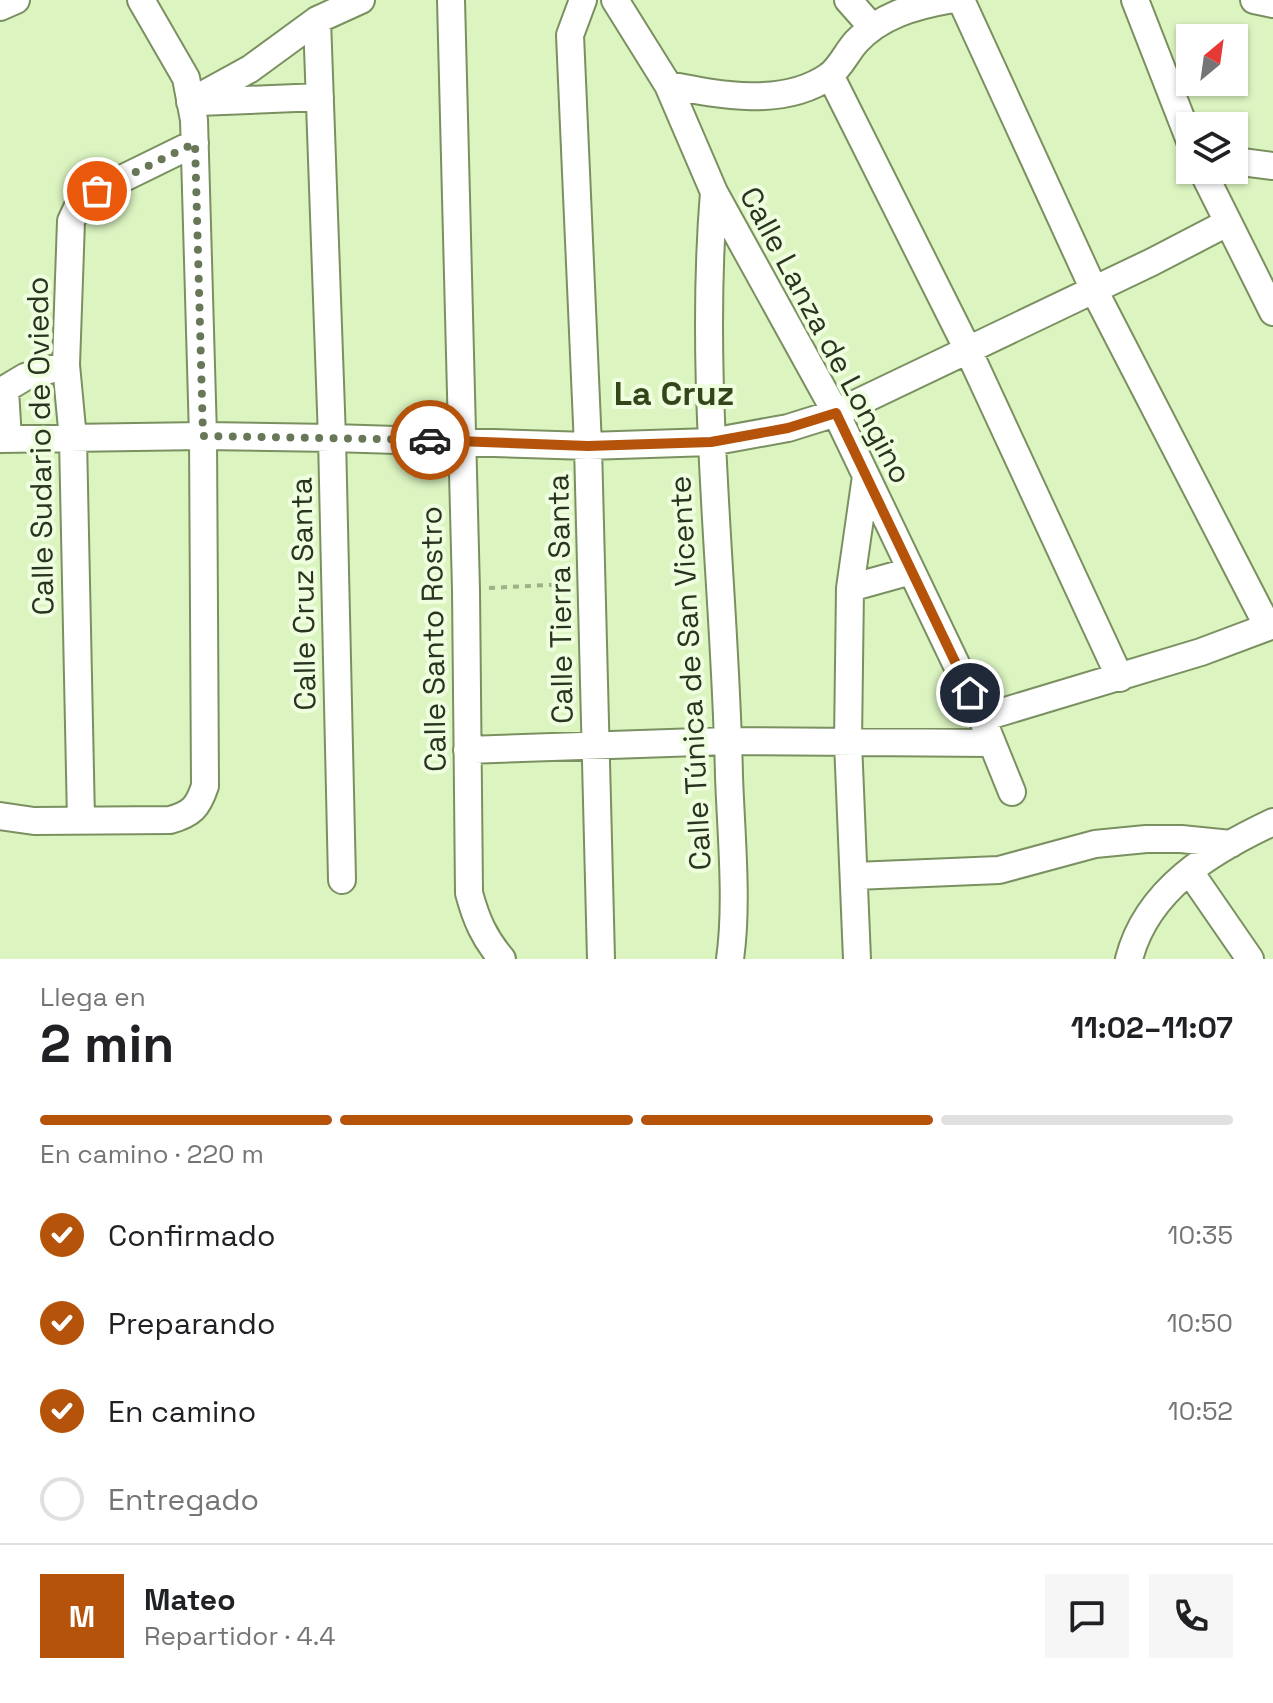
<!DOCTYPE html>
<html lang="es">
<head>
<meta charset="utf-8">
<style>
	body { margin:0; font-family:"Space Grotesk",sans-serif; background:#f6f6f6; color:#202124; height:100vh; display:flex; flex-direction:column; font-size:30px; white-space:nowrap }
	* { box-sizing:border-box; margin:0 }
	p { font-size:26px; color:#757577 }
	.icon { flex:none; width:44px; height:44px; fill:none; stroke:currentColor; stroke-width:2; stroke-linecap:round; stroke-linejoin:round }
	.map { position:relative; height:959px; overflow:hidden }
	.panel { display:flex; flex-direction:column; background:#fff; flex:1 }
	.panel>* { flex:none }
	.needle { width:52px; rotate:29deg }
	.buttons { position:absolute; left:1176px; top:24px; display:grid; gap:16px }
	.buttons a { display:grid; place-items:center; width:72px; height:72px; border-radius:0px; background:#fff; box-shadow:0 2px 6px #0004; font-size:40px }
	.pin { position:absolute; display:grid; place-items:center; width:68px; height:68px; color:#fff; margin:-34px; border:4px solid #fff; border-radius:50%; box-shadow:0 2px 8px #0007 }
	.courier { position:absolute; display:grid; place-items:center; width:80px; height:80px; margin:-40px; border:6px solid #b45309; border-radius:50%; background:#fff; color:#222; box-shadow:0 2px 10px #0007 }
	.headline em { font-style:normal; font-weight:600 }
	.headline div { display:flex; flex-direction:column-reverse }
	.headline { display:flex; align-items:center; justify-content:space-between; height:136px; padding:0 40px }
	h1 { font-size:52px; font-weight:600; line-height:60px }
	.bar { display:grid; grid-template-columns:repeat(4,1fr); gap:12px 8px; align-content:center; height:96px; padding:0 40px }
	.bar i { height:10px; border-radius:6px; background:#e0e0e0 }
	.bar .on { background:#b45309 }
	.bar p { grid-column:span 4 }
	.line { display:flex; align-items:center; gap:20px; padding:0 40px; border-top:2px solid #e0e0e0 }
	.line div { flex:1 }
	.round { display:grid; place-items:center; flex:none; width:84px; height:84px; border-radius:0px; background:#f6f6f6 }
	ol { padding:0 40px; list-style:none }
	li { display:flex; align-items:center; gap:24px; height:88px }
	li p { margin-inline-start:auto }
	li .icon { padding:8px; border-radius:50%; background:#b45309; color:#fff; stroke-width:4 }
	li:last-child { color:#757577 }
	li i { width:44px; height:44px; border:4px solid #e0e0e0; border-radius:50% }
	.map>svg:first-child { display:block }
	.lines { fill:none; stroke-linecap:round; stroke-linejoin:round }
	.street-casing { stroke:#7a9060; stroke-width:30 }
	.path { stroke:#9db087; stroke-width:4; stroke-dasharray:6 6; stroke-linecap:butt }
	.street { stroke:#fff; stroke-width:26 }
	.done { stroke:#687757; stroke-width:8; stroke-dasharray:0 14.4 }
	.route { stroke:#b45309; stroke-width:10 }
	.labels { text-anchor:middle; dominant-baseline:central; stroke-width:8; stroke-linejoin:round; paint-order:stroke }
	.street-label { font-size:30px; fill:#2a331f; stroke:#eefede }
	.quarter-label { font-size:34px; font-weight:bold; fill:#334619; stroke:#eefede }
</style>
</head>
<body>
<div class="map">
<svg width="1273" height="959" viewBox="0 0 1273 959">
	<rect width="100%" height="100%" fill="#dbf4c0"/>
	<g class="lines">
		<defs>
			<path id="street" d="M451,0L466,590L469,893C476,919 484,938 502,959
				M583,0L570,35L588,446L601,959
				M615,0L668,85L714,192L836,413L982,718L1012,792
				M848,0L871,26
				M961,0L1094,290L1268,627
				M1135,0L1190,141
				M1254,0L1273,4
				M0,7L16,0
				M317,20L332,438L342,880
				M830,75L968,350L1120,678
				M668,85C719,95 783,108 829,76C840,68 847,52 856,42C880,16 914,6 948,0
				M190,102L250,69L317,20L361,0
				M198,102L320,97
				M1234,161L1273,166
				M1202,170L1273,312
				M714,192C698,387 725,582 729,776C731,834 738,903 730,959
				M5,390L8,439
				M0,392L25,377L66,365
				M0,439L203,436L332,438L588,446L711,442L788,428L836,413L1152,262L1227,223
				M850,588L911,571
				M982,718L1201,652L1273,625
				M467,750L728,741L991,743
				M0,816L34,821L170,820C192,814 198,807 205,786L203,436L194,120L186,78L141,0
				M81,820L73,439L66,365L71,221L79,204L97,191L195,143
				M1190,872L1250,959
				M855,876L999,870L1095,844L1146,839H1181L1231,844
				M857,959L848,742L850,588L866,476
				M1129,959C1147,889 1211,851 1273,822"/>
		</defs>
		<use href="#street" class="street-casing"/>
		<path class="path" d="M489,588L568,584"/>
		<use href="#street" class="street"/>
	</g>
	<g class="lines">
		<path class="done" d="M97,191L195,143L203,436L430,440"/>
		<path class="route" d="M430,440L588,446L711,442L788,428L836,413L970,693"/>
	</g>
	<g class="labels">
		<g class="street-label">
			<text transform="translate(826 335) rotate(62)">Calle Lanza de Longino</text>
			<text transform="translate(40 446) rotate(-91)">Calle Sudario de Oviedo</text>
			<text transform="translate(303 594) rotate(-91)">Calle Cruz Santa</text>
			<text transform="translate(560 599) rotate(-91)">Calle Tierra Santa</text>
			<text transform="translate(433 639) rotate(-91)">Calle Santo Rostro</text>
			<text transform="translate(690 673) rotate(-93)">Calle Túnica de San Vicente</text>
		</g>
		<g class="quarter-label">
			<text x="674" y="393">La Cruz</text>
		</g>
	</g>
</svg>
<div class="buttons">
<a><svg class="needle" viewBox="-14 -14 28 28"><path d="M0-13l5 13h-10z" fill="#e53935"/><path d="M0 13l5-13h-10z" fill="#757577"/></svg></a>
<a><svg class="icon" aria-label="layers" viewBox="0 0 24 24"><path d="M12 4l9 5-9 5-9-5zM3 14l9 5 9-5"/></svg></a>
</div>
<div class="pin" style="left:97px;top:191px;background:#ea580c"><svg class="icon" aria-label="bag" viewBox="0 0 24 24"><path d="M5 8h14l-1 12H6zM9 8a3 3 0 0 1 6 0"/></svg></div>
<div class="pin" style="left:970px;top:693px;background:#1f2937"><svg class="icon" aria-label="home" viewBox="0 0 24 24"><path d="M3 11l9-7 9 7M6 9v11h12V9"/></svg></div>
<div class="courier" style="left:430px;top:440px"><svg class="icon" aria-label="car" viewBox="0 0 24 24"><path d="M5 17H2v-5l4-1 3-4h7l3 4 3 1v5h-3M9 17h6M6 11h13"/><circle cx="7" cy="17" r="2"/><circle cx="17" cy="17" r="2"/></svg></div>
</div>
<section class="panel">
<div class="headline"><div><h1>2 min</h1><p>Llega en</p></div><em>11:02–11:07</em></div>
<div class="bar"><i class="on"></i><i class="on"></i><i class="on"></i><i></i><p>En camino · 220 m</p></div>
<ol>
<li><svg class="icon" aria-label="check" viewBox="0 0 24 24"><path d="M5 12l5 5 9-10"/></svg>Confirmado<p>10:35</p></li>
<li><svg class="icon" aria-label="check" viewBox="0 0 24 24"><path d="M5 12l5 5 9-10"/></svg>Preparando<p>10:50</p></li>
<li><svg class="icon" aria-label="check" viewBox="0 0 24 24"><path d="M5 12l5 5 9-10"/></svg>En camino<p>10:52</p></li>
<li><i></i>Entregado</li>
</ol>
<div class="line" style="height:144px"><b class="round" style="background:#b45309;color:#fff">M</b><div><b>Mateo</b><p>Repartidor · 4.4</p></div><a class="round"><svg class="icon" aria-label="chat" viewBox="0 0 24 24"><path d="M4 5h16v11H9l-5 4z"/></svg></a><a class="round"><svg class="icon" aria-label="phone" viewBox="0 0 24 24"><path d="M5 4h4l2 5-3 2q2 4 5 5l2-3 5 2v4C11 20 4 13 5 4z"/></svg></a></div>
</section>
</body>
</html>
